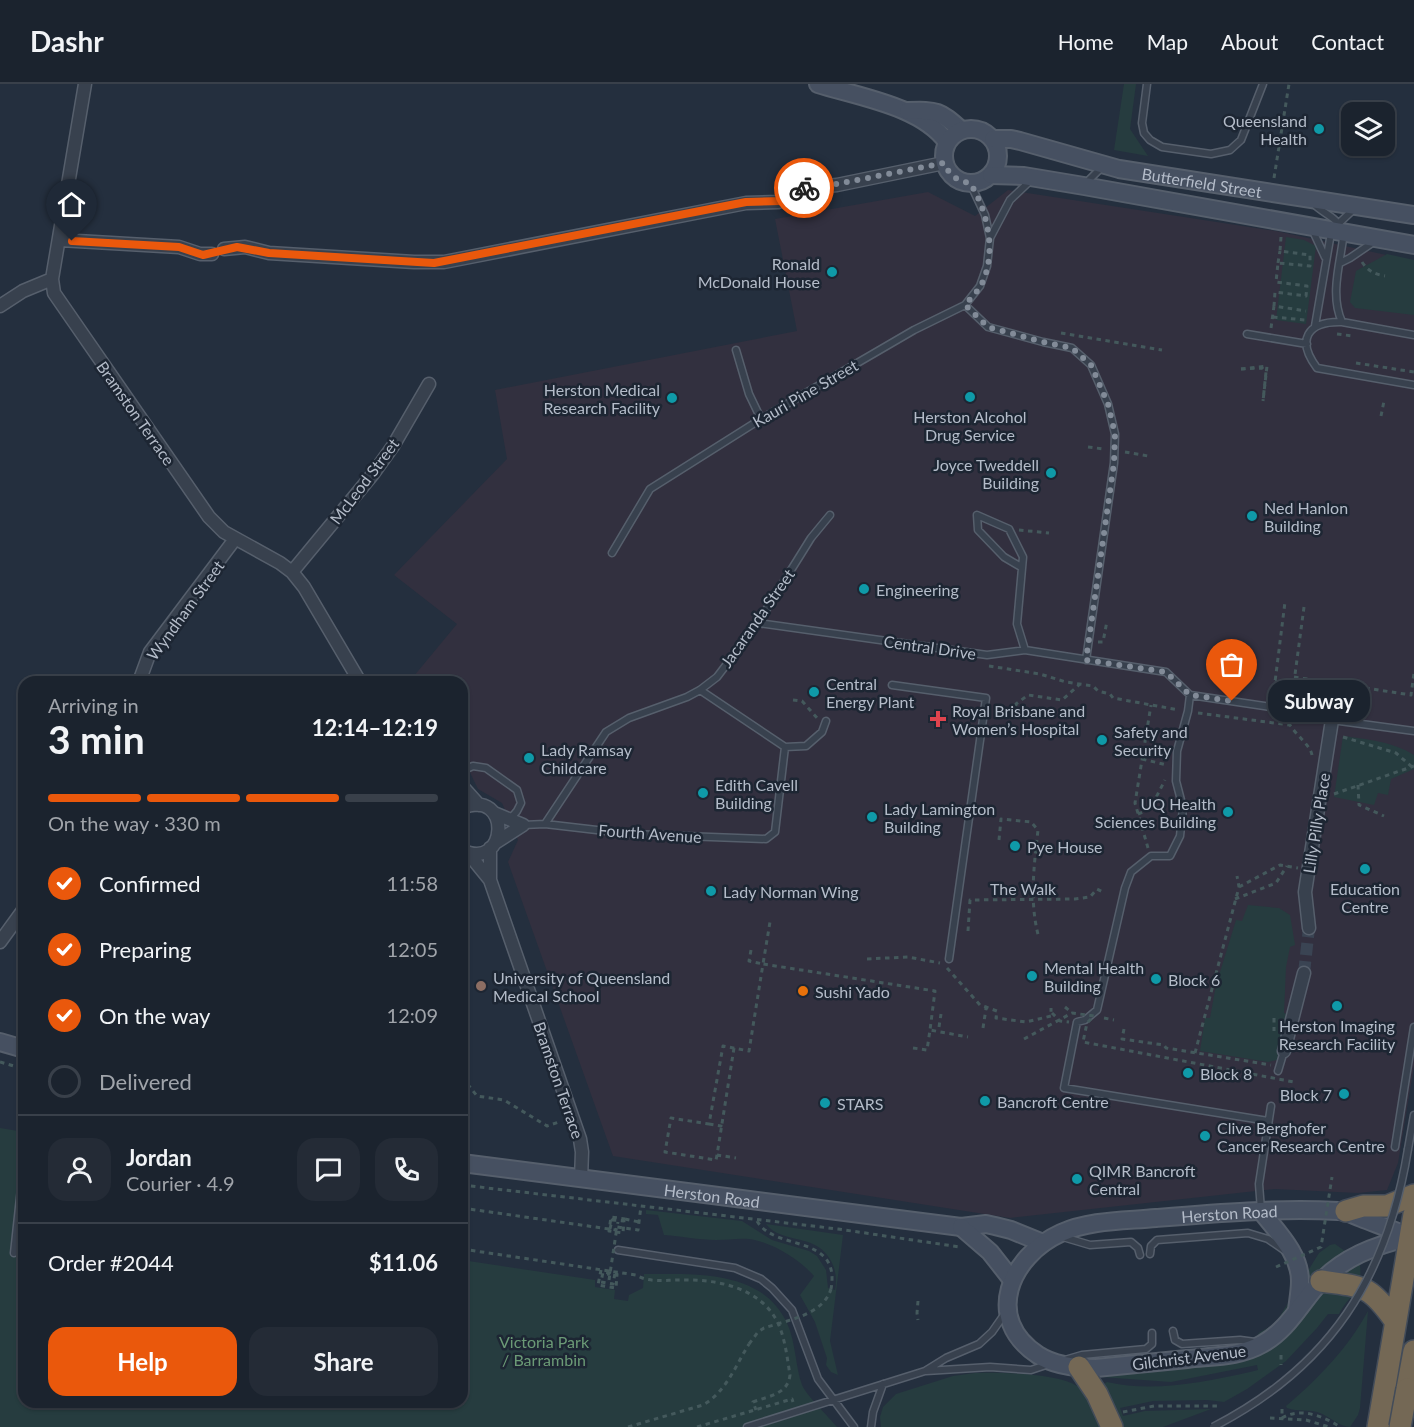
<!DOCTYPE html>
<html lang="en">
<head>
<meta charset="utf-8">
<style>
	body { margin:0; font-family:Lato,sans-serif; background:#242b36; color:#f1f3f6; height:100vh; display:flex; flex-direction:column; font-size:22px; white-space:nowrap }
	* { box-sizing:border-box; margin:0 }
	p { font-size:20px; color:#a0a4aa }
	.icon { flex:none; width:33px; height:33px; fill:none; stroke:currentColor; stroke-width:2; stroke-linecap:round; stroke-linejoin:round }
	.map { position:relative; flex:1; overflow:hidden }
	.sheet { position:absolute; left:18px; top:592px; width:450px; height:732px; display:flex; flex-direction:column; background:#1b232e; border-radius:18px; box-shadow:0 2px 4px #0004,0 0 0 2px #39404a }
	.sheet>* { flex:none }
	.controls { position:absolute; left:1341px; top:18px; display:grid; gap:12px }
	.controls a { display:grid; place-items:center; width:54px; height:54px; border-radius:12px; background:#1b232e; box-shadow:0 2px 4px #0004,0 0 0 2px #39404a; font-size:30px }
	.pin { position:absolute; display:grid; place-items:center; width:51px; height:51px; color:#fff; margin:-62px -26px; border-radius:50% 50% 50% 0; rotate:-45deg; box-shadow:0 0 6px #0007 }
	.pin .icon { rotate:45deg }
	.courier { position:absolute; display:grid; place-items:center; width:60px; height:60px; margin:-30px; border:4px solid #ea580c; border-radius:50%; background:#fff; color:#222; box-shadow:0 2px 8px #0007 }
	.bubble { position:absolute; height:42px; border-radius:18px; background:#1b232e; box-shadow:0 2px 4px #0004,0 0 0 2px #39404a; font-size:20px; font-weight:700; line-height:42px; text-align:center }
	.head em { font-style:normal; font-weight:700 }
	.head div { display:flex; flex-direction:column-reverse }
	.head { display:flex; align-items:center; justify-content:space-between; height:102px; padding:0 30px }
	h1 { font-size:39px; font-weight:700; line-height:45px }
	.bar { display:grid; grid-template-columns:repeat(4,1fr); gap:9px 6px; align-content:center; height:72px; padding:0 30px }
	.bar i { height:8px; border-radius:4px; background:#39404a }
	.bar .current { background:#ea580c }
	.bar p { grid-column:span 4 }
	.line { display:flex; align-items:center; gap:15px; padding:0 30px; border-top:2px solid #39404a }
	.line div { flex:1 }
	.round { display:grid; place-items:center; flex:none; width:63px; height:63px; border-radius:18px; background:#242b36 }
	ol { padding:0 30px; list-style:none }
	li { display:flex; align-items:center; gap:18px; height:66px }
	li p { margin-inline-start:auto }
	li .icon { padding:6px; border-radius:50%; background:#ea580c; color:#fff; stroke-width:4 }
	li:last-child { color:#a0a4aa }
	li i { width:33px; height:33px; border:3px solid #39404a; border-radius:50% }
	.button { display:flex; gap:12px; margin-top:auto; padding:12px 30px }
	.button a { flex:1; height:69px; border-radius:18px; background:#ea580c; color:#fff; font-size:24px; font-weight:700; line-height:69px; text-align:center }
	.button a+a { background:#242b36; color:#f1f3f6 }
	header { display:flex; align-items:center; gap:36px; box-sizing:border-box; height:84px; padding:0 30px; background:#1b232e; border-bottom:2px solid #39404a }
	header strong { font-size:28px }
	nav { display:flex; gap:33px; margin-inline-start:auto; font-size:21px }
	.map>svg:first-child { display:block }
	.medical { fill:#32303f }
	.green { fill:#263c3f }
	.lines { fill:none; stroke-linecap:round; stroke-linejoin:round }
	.street-tunnel { stroke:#3a4453; stroke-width:12; stroke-dasharray:12 6; stroke-linecap:butt }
	.lane-casing { stroke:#565f6c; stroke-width:9 }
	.street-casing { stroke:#565f6c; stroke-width:15 }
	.secondary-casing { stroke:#565f6c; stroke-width:20 }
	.highway-casing { stroke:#434c59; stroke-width:24 }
	.path { stroke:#44595c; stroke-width:3; stroke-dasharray:4.5 4.5; stroke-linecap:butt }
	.lane { stroke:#38414e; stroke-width:6 }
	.street { stroke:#38414e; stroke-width:12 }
	.secondary { stroke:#465061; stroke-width:16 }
	.highway { stroke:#746855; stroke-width:21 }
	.lane-bridge-casing { stroke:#565f6c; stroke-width:9; stroke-linecap:butt }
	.highway-bridge-casing { stroke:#434c59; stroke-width:24; stroke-linecap:butt }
	.path-bridge { stroke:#44595c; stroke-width:3; stroke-dasharray:4.5 4.5; stroke-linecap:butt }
	.lane-bridge { stroke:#38414e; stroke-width:6 }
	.highway-bridge { stroke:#746855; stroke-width:21 }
	.done { stroke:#828b98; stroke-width:6; stroke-dasharray:0 10.8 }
	.route { stroke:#ea580c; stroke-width:8 }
	.culture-dot { fill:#0f9aa8; stroke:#1d2633; stroke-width:2 }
	.health-dot { fill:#e0444e; stroke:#1d2633; stroke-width:2 }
	.education-dot { fill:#8d6e63; stroke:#1d2633; stroke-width:2 }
	.food-dot { fill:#e8710a; stroke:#1d2633; stroke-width:2 }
	.labels { text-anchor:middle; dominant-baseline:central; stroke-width:5; stroke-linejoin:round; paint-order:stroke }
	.poi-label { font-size:16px; fill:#b4bcc9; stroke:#1d2633; text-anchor:start }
	.street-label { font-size:16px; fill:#b4bcc9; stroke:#1d2633 }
	.park-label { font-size:16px; fill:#6b9a76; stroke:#1d2633 }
</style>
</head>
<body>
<header>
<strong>Dashr</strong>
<nav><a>Home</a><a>Map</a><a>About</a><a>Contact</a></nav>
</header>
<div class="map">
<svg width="1414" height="1343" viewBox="0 0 1414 1343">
	<rect width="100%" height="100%" fill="#242f3e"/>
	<path class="medical" d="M1008,106L1276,147L1414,177V982L1398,1079L1387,1106L1358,1109L1275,1105L1010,1134L613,1072L508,778L518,756L502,719L478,705L462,672V598H409L457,540L394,491L507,375L495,306L797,247L775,135L928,108L975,132Z"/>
	<path class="green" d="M1124,0H1136L1130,45L1148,72L1114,66Z
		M1286,153L1304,156L1316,162L1306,240L1276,236Z
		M1387,170L1414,176V231L1355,224L1350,218L1356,187Z
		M1343,652C1366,655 1394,658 1414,671V685L1391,695L1388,711L1378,709L1374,721L1334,713Z
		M1248,821L1279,824L1290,831L1295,861L1290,863L1286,883L1284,929L1292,932L1281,966L1286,974L1268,978L1200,967L1205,934H1210L1216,901L1236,836L1242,837Z
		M0,1044L24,1048V1318H462V1176L595,1196V1203L615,1206L614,1215L628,1217L629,1211L643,1204L644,1190C694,1190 762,1185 787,1239C796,1259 795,1281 802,1301C806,1311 829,1333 837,1343H0Z
		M646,1126L742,1137L772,1156L809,1167L817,1172L826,1186L828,1204L835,1206C837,1196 836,1186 831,1177C816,1148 782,1161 766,1140L843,1151L830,1257L838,1291L831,1288L826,1281L827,1274L815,1238L800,1211L814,1192C799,1175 772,1158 749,1155C738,1154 727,1156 716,1156C699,1156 681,1152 664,1151L658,1131L646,1130Z
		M1335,1160L1345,1167L1344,1172L1348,1177L1360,1181C1363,1211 1351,1207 1339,1230H1328L1317,1244L1286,1277L1247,1305L1224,1318L1207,1316L1153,1317L1120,1324L1123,1332L1145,1327L1211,1325L1163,1343H1124L1117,1325L1104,1300L1107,1298C1153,1309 1204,1298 1250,1288L1258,1286L1257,1281L1171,1298L1101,1293L1102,1291L1250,1275L1246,1263L1260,1248L1275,1240L1319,1169L1330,1161Z
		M1368,1227L1360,1324L1358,1331L1350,1343C1341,1343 1330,1333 1320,1329C1310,1325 1298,1328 1287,1324L1286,1322C1318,1295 1348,1264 1368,1227Z
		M975,1289C998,1288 1058,1289 1077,1302C1089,1312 1094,1329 1100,1343H881L880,1333L883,1323L896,1310L953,1292Z"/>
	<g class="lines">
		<path class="street-tunnel" d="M1304,889L1309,844"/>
		<defs>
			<path id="lane" d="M1147,0L1142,39L1144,49L1150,56L1162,63L1211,70L1230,66L1241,56L1263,0
				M1086,99L1102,83
				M1314,120C1322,129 1337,133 1341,145C1345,152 1342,160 1341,168C1337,191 1332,216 1342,238
				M1337,141L1354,125
				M1312,145L1325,173
				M990,154L1010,116L1031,96
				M1340,179L1350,174L1375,157
				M965,221L988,243L1043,258L1072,264L1091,281L1108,320L1115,350L1114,379L1086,576
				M1315,242L1331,149
				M1247,250L1307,260
				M1414,251L1342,238C1307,237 1296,256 1317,284L1414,301
				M736,266L749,310L761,335
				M612,469L650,405L761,335L914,246L965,221L980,202L987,182L990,154L985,131L970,99
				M1021,483L1004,473L978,446L977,431L1009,445L1023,473L1017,540L1025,566
				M758,539L987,571L1025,566L1166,588L1190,611L1271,623L1332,636L1414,647
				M892,601L986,614L949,875
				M700,606L785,663L806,662L822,648L826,637
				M1190,611L1188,627L1177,667L1176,697L1183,724L1180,752L1170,772H1151L1131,788L1125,804L1097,926L1085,936L1077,938L1064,1004L1268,1037
				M462,690L466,685L473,682L486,684L517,706L521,719L517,727L510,735
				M545,740L606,648L629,634L687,613L700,606L717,593L758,539L811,454L830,431
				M523,741L545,740L631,750L766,755L775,748L785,663
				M1278,987L1284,967
				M1395,1063L1414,943
				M1408,1065L1414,1031
				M1261,1126L1259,1100L1271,1022
				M1063,1153L1090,1161L1131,1158L1138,1164L1140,1171
				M618,1166L735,1184L761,1195L772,1204L792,1226L818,1295L854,1343
				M14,1169L24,1077
				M1150,1170L1151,1162L1157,1156L1248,1149L1268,1155L1284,1166
				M1173,1247L1175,1256L1182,1260L1240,1256L1255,1258
				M1065,1276L1082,1271L1146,1265L1152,1260V1249
				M926,1287L990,1283L1031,1286L1049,1280
				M747,1343L925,1287L946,1274L979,1260L992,1248L1006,1228
				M871,1343L873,1328L883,1300"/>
			<path id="street" d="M85,0L52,195L54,209L209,433L224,448L280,479L292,488L304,503L360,598
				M805,104L837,101L944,79
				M60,156L179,163L200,170H212
				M224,165L245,163L269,169L414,178H444L746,119L778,118L790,113
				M0,222L23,207L52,195
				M292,488L373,390L393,362L429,300
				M139,598L150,568L235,455
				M462,702L479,721
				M462,724C513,703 508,789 462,766
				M494,729L523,741
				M495,759L523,741
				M490,764V796L580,1055L582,1068L581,1095
				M468,769L490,796
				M1309,844L1305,808L1332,636
				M0,858L24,825
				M1284,967L1304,889"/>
			<g id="secondary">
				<path d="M818,0C859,13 921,22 947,58"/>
				<path d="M908,27C937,26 940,27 961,46"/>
				<circle cx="971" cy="72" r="27"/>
				<path id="s1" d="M993,55H1011L1020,57L1119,85L1414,131"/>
				<path d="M991,91L1024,92L1084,102L1414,161"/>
				<path d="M0,958L24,965"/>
				<path id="s2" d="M462,1079L961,1143L986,1140L995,1142L1011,1146L1043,1159"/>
				<path d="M1261,1127C1276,1147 1300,1169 1300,1197C1300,1207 1298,1217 1297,1226"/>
				<path d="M961,1143L990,1168L1012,1196"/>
				<path id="s3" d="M1414,1152C1376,1161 1341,1173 1315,1204C1298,1224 1286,1247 1262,1260C1240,1273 1212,1272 1187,1275C1156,1278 1126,1281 1096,1284C1077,1284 1055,1282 1038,1271C983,1235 1010,1172 1061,1149C1090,1136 1124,1137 1156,1134C1217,1129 1277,1124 1338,1127C1347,1127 1353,1131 1361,1134C1379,1141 1397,1147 1414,1155"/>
			</g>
			<path id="highway" d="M1346,1127L1363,1122H1387L1414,1111
				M1321,1197C1363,1203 1369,1200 1395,1237
				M1079,1283L1097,1310L1112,1343
				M1407,1305L1414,1267
				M1378,1343L1414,1130"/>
		</defs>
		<use href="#lane" class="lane-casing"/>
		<use href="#street" class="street-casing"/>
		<use href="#secondary" class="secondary-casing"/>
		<use href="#highway" class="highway-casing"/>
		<path class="path" d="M1274,94L1289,0
			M1281,153L1280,167L1310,171V182L1278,179L1276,198L1307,202L1306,212L1275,208L1274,222L1306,227
			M1362,178C1368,187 1374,190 1385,192
			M1278,179L1280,167
			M1273,233L1305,236
			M1271,244L1274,222
			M1061,249L1162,266
			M1337,250L1353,252
			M1356,279L1414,288
			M1241,285L1267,282L1263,317
			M1381,332L1384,317
			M1088,363L1104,365
			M1125,368L1148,372
			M1019,446L1049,449
			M1304,523L1294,598L1326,602L1325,605
			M1098,558H1103L1107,537
			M989,582L1040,590L1066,598L1093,602L1098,607L1110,610L1113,614L1179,626
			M1294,593L1411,611L1414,589
			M1275,597L1349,608L1347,627
			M1273,614L1285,518
			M793,616L802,617L818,635
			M1198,629L1290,641C1297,652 1310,661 1312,671
			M1015,631L1016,620L1028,611L1062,616L1080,600
			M1343,653L1396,669L1412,683
			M1142,675L1167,681
			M1358,701L1359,721L1384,732
			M1334,710L1414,682
			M1138,730L1150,725L1165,696
			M999,756L1001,735L1031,738L1038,746C1034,782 1029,819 1039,854
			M1148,764L1135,719L1151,621
			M1036,767L1044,768
			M1239,803L1280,781L1298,784
			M1235,815L1276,799L1287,782
			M968,847L970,816L1075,815L1090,813L1097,805L1103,808
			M751,866L749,877L763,880L770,838
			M867,875L908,873L940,879
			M947,884L980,921L997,927L996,934L1026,938L1051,932V924
			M1065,923L1072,929
			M1052,929L1060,937L1069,938
			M1104,934L1114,936
			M1274,934V947
			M939,943L941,930
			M1124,945L1122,955L1164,961L1166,964L1271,981
			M734,964L717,1071L736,1074
			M913,964L927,966L930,946L968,953
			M1195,969L1239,803L1237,792
			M0,978L24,985
			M462,993L477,1012L504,1016L547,1042L559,1038
			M709,1040L721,1042V1040
			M717,1071L716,1076L665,1068L671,1034L709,1040L723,962L749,967L763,880L935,907L930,946
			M462,1101L838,1145L960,1163
			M462,1124L616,1146L618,1138
			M625,1135L639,1138
			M757,1137C775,1168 841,1149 831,1205
			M462,1165L636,1191C649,1199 665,1196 680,1196C716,1195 759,1203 777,1237C785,1253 787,1273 790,1291C788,1310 769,1312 753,1318L756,1326
			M608,1187L609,1196
			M918,1217L917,1229L918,1236
			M1281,1271V1281
			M1282,1325V1334
			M1123,1328L1154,1322H1218
			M1270,1334L1306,1336L1329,1343
			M1282,1334C1300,1323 1324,1332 1340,1343
			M628,1343L703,1321C726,1308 736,1281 749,1260
			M697,1343L792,1315L793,1318"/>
		<use href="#lane" class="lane"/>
		<use href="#street" class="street"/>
		<use href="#secondary" class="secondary"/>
		<use href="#highway" class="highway"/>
		<defs>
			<path id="lane-bridge" d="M1213,1343C1330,1283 1387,1194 1408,1065"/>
			<path id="highway-bridge" d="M1400,1343L1407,1305"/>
		</defs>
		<use href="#lane-bridge" class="lane-bridge-casing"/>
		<use href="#highway-bridge" class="highway-bridge-casing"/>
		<path class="path-bridge" d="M1241,285L1262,284L1266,288L1263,317
			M983,944L987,918
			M1024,955L1072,929L1094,932L1087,939L1083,958L1294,998
			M610,1145L612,1136L624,1137L623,1149L609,1147L611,1133L625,1135
			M1276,1183L1321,1163L1332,1093
			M601,1186L598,1201L616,1204L617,1190L603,1188L601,1198L613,1200L615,1189L610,1188
			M609,1196L617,1143L638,1146L641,1122
			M749,1260L758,1248L764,1244C788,1236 823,1231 831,1205"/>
		<use href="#lane-bridge" class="lane-bridge"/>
		<use href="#highway-bridge" class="highway-bridge"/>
	</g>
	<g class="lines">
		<path class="done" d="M804,104L837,100L944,79C949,91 957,97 970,99C988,127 998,172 980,203C976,209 970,215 965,221L988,243L1043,258L1072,264L1091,281L1108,320L1115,350L1114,379L1086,576L1166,588L1190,611L1232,617"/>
		<path class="route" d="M72,157L179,163L203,171L237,163L269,169L434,179L746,118L781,117L804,104"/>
	</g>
	<g class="culture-dot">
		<circle cx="1319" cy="45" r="6"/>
		<circle cx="832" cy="188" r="6"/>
		<circle cx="970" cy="313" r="6"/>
		<circle cx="672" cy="314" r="6"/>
		<circle cx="1051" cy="389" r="6"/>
		<circle cx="1252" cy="432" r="6"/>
		<circle cx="864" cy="505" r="6"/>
		<circle cx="814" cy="608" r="6"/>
		<circle cx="1102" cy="656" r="6"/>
		<circle cx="529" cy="674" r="6"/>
		<circle cx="703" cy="709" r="6"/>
		<circle cx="1228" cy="728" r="6"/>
		<circle cx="872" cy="733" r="6"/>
		<circle cx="1015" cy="762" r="6"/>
		<circle cx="1365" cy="785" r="6"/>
		<circle cx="711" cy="807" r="6"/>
		<circle cx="1032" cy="892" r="6"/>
		<circle cx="1156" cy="895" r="6"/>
		<circle cx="1337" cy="922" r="6"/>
		<circle cx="1188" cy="989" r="6"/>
		<circle cx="1344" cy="1010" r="6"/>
		<circle cx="985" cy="1017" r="6"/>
		<circle cx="825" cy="1019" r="6"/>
		<circle cx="1205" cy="1052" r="6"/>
		<circle cx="1077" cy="1095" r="6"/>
	</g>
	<path class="health-dot" d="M935 626h6v6h6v6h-6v6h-6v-6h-6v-6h6z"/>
	<circle class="education-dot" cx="481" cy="902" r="6"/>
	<circle class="food-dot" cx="803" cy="907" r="6"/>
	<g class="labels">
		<g class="poi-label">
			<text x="1307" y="36" text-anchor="end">Queensland<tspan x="1307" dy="18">Health</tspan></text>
			<text x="820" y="179" text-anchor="end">Ronald<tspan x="820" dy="18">McDonald House</tspan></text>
			<text x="660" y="305" text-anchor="end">Herston Medical<tspan x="660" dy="18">Research Facility</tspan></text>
			<text x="970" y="332" text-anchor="middle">Herston Alcohol<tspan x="970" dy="18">Drug Service</tspan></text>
			<text x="1039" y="380" text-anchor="end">Joyce Tweddell<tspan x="1039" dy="18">Building</tspan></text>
			<text x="1264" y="423">Ned Hanlon<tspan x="1264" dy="18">Building</tspan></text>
			<text x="876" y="505">Engineering</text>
			<text x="826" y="599">Central<tspan x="826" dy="18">Energy Plant</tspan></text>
			<text x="952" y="626">Royal Brisbane and<tspan x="952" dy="18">Women’s Hospital</tspan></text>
			<text x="1114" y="647">Safety and<tspan x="1114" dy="18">Security</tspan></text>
			<text x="541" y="665">Lady Ramsay<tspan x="541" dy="18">Childcare</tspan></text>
			<text x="715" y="700">Edith Cavell<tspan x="715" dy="18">Building</tspan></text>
			<text x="1216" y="719" text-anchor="end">UQ Health<tspan x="1216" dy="18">Sciences Building</tspan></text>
			<text x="884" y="724">Lady Lamington<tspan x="884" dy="18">Building</tspan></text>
			<text x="1027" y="762">Pye House</text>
			<text x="1365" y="804" text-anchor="middle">Education<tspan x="1365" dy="18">Centre</tspan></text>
			<text x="723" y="807">Lady Norman Wing</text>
			<text x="1044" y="883">Mental Health<tspan x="1044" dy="18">Building</tspan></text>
			<text x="493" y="893">University of Queensland<tspan x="493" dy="18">Medical School</tspan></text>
			<text x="1168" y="895">Block 6</text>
			<text x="815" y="907">Sushi Yado</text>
			<text x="1337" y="941" text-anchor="middle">Herston Imaging<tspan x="1337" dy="18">Research Facility</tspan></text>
			<text x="1200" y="989">Block 8</text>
			<text x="1332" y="1010" text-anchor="end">Block 7</text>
			<text x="997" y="1017">Bancroft Centre</text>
			<text x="837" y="1019">STARS</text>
			<text x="1217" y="1043">Clive Berghofer<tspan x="1217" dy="18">Cancer Research Centre</tspan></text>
			<text x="1089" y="1086">QIMR Bancroft<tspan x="1089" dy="18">Central</tspan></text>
		</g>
		<g class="street-label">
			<text stroke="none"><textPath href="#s1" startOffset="214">Butterfield Street</textPath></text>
			<text transform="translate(805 309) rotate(-30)">Kauri Pine Street</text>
			<text transform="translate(136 329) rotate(55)">Bramston Terrace</text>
			<text transform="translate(364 397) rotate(-53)">McLeod Street</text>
			<text transform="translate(185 526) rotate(-54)">Wyndham Street</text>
			<text transform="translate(757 534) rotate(-55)">Jacaranda Street</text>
			<text transform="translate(930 563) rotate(8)">Central Drive</text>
			<text transform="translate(1316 739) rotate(-81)">Lilly Pilly Place</text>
			<text transform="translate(650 749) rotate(4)">Fourth Avenue</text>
			<text x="1023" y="804">The Walk</text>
			<text transform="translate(559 996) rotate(71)">Bramston Terrace</text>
			<text stroke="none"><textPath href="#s2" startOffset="252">Herston Road</textPath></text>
			<text stroke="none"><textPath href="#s3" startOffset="746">Herston Road</textPath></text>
			<text transform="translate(1189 1273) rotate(-7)">Gilchrist Avenue</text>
		</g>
		<g class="park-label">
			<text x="544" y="1257">Victoria Park<tspan x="544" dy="18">/ Barrambin</tspan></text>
		</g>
	</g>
</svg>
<div class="controls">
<a><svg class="icon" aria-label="layers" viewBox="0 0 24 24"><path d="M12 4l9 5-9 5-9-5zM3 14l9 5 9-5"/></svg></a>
</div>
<div class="pin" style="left:1232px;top:617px;background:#ea580c"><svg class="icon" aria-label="bag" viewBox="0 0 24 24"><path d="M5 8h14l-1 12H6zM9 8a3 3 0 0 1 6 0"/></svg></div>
<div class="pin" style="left:72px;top:157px;background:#1f2937"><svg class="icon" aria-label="home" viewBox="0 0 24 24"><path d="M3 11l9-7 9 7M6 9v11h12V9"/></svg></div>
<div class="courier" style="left:804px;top:104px"><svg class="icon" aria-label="bike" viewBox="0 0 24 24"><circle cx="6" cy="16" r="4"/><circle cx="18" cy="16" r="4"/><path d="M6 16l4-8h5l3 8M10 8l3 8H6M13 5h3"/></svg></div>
<div class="bubble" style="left:1268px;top:596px;width:102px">Subway</div>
<section class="sheet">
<div class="head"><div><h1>3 min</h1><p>Arriving in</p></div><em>12:14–12:19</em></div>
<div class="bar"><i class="current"></i><i class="current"></i><i class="current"></i><i></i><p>On the way · 330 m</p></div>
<ol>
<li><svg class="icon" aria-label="check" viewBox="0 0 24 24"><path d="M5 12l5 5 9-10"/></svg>Confirmed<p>11:58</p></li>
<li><svg class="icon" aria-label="check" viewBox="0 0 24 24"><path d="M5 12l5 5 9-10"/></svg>Preparing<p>12:05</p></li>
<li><svg class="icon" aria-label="check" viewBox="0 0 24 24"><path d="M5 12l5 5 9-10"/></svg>On the way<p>12:09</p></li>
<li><i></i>Delivered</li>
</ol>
<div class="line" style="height:108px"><a class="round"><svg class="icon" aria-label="person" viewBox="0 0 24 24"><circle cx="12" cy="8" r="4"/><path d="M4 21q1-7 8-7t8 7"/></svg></a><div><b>Jordan</b><p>Courier · 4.9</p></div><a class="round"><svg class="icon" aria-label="chat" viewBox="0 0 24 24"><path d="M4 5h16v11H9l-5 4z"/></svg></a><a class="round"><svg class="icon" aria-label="phone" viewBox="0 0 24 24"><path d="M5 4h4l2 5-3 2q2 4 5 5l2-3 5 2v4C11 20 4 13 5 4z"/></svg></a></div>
<div class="line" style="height:78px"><div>Order #2044</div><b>$11.06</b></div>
<div class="button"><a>Help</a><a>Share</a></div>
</section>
</div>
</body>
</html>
